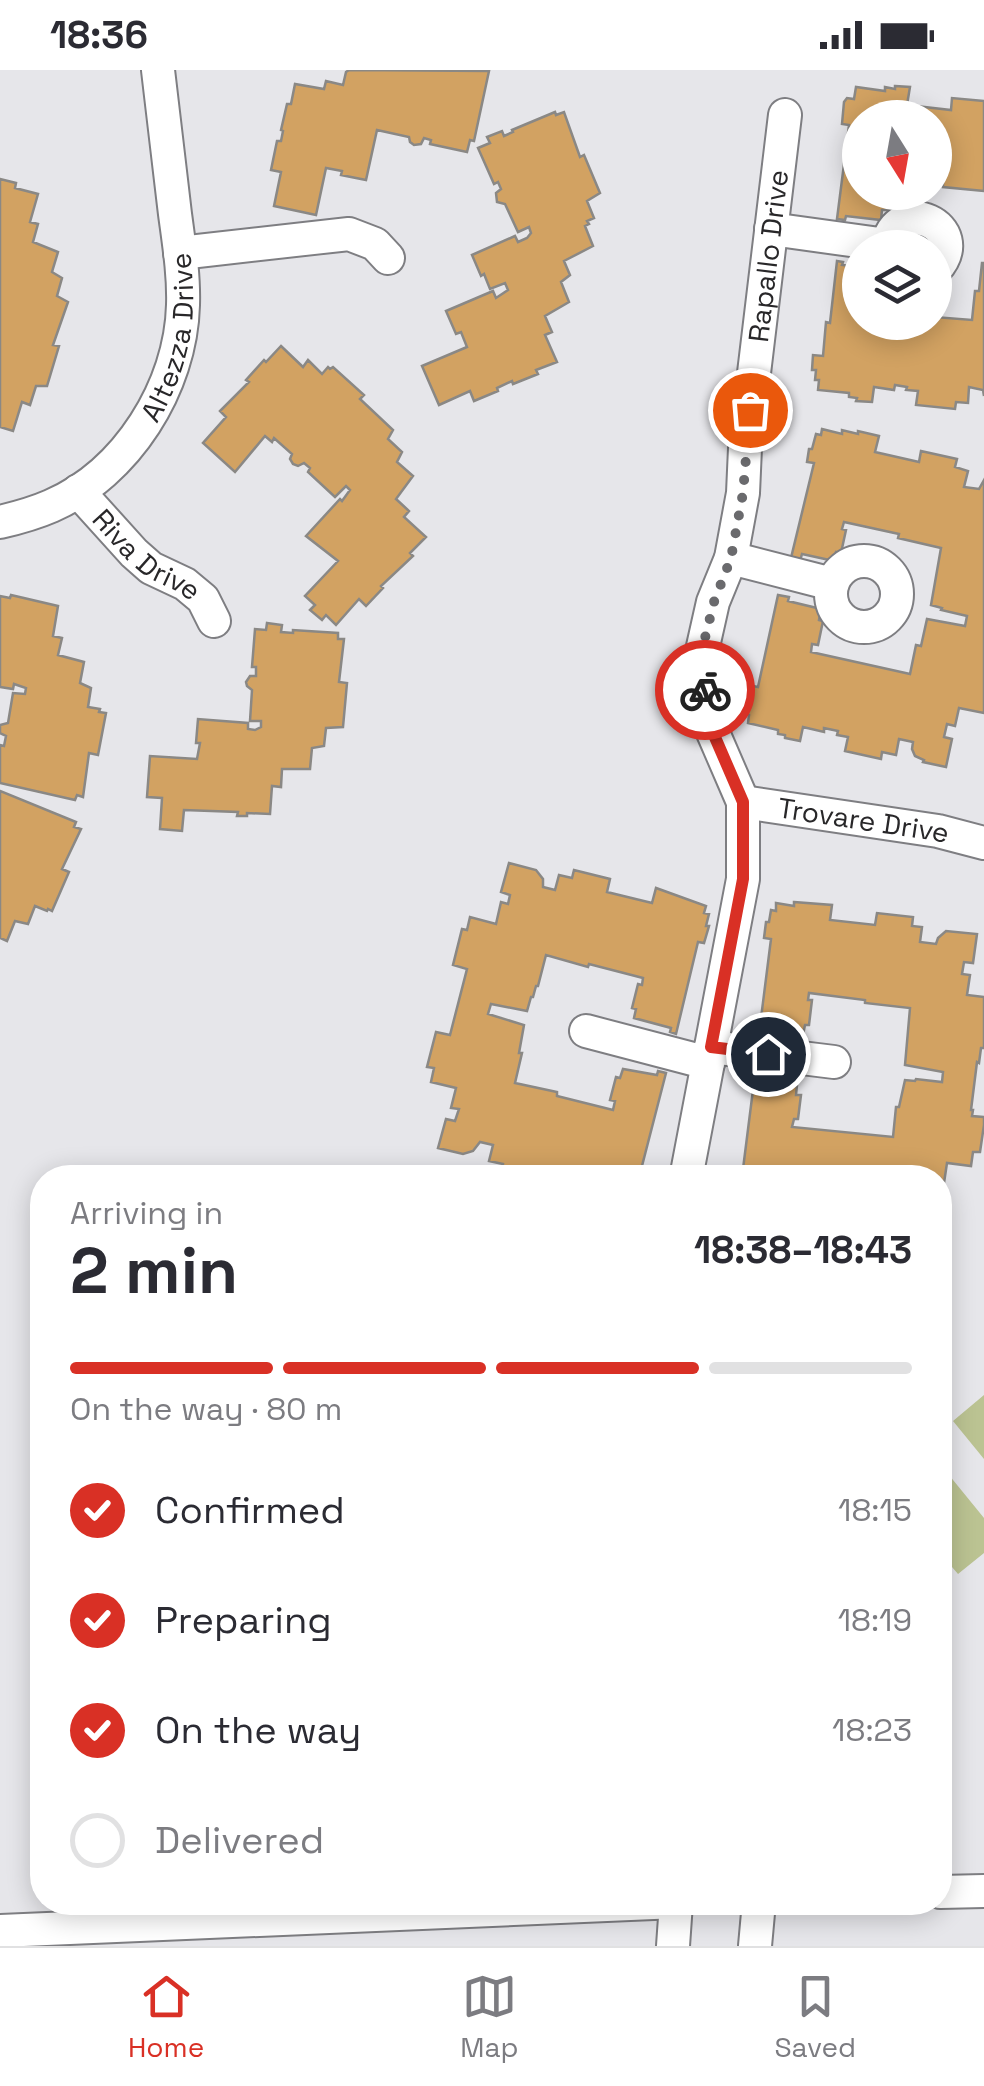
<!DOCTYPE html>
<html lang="en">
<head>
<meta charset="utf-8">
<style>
	body { margin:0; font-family:"Space Grotesk",sans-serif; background:#f2f2f3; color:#2b2b33; height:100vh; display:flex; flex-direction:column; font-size:38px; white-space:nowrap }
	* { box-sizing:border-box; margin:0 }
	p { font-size:32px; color:#7c7c81 }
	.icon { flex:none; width:55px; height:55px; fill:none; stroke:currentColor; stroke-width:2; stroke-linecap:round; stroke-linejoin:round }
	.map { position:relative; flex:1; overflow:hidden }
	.side { position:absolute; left:30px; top:1095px; width:922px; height:750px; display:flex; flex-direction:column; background:#fff; border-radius:40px; box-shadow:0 5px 25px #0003 }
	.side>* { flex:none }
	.needle { width:65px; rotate:169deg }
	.tools { position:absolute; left:842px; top:30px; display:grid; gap:20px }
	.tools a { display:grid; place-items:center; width:110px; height:110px; border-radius:50%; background:#fff; box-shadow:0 5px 25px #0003; font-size:50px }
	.pin { position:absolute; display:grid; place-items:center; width:85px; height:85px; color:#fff; margin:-42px; border:5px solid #fff; border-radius:50%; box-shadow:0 2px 10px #0007 }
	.courier { position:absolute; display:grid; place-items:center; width:100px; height:100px; margin:-50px; border:8px solid #d93025; border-radius:50%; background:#fff; color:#222; box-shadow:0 2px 12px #0007 }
	.overview em { font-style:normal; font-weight:700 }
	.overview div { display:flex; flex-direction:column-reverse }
	.overview { display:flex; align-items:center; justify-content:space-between; height:170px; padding:0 40px }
	h1 { font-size:65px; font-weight:700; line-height:75px }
	.bar { display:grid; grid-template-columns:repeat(4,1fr); gap:15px 10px; align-content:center; height:120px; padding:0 40px }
	.bar i { height:12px; border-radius:8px; background:#e1e1e2 }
	.bar .current { background:#d93025 }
	.bar p { grid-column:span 4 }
	ol { padding:0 40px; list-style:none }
	li { display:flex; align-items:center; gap:30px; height:110px }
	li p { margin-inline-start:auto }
	li .icon { padding:10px; border-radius:50%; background:#d93025; color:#fff; stroke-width:4 }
	li:last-child { color:#7c7c81 }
	li i { width:55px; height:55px; border:5px solid #e1e1e2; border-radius:50% }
	.status { display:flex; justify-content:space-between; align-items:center; height:70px; padding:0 50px; background:#fff; direction:ltr }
	.status svg { height:28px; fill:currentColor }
	.tab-bar { display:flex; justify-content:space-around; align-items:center; height:140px; border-top:2px solid #e1e1e2; background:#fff; font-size:28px; color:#7c7c81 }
	.tab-bar a { display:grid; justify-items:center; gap:5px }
	.tab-bar .current { color:#d93025 }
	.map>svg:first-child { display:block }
	.green { fill:#bbc392 }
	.building { fill:#d2a262; stroke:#8a8885; stroke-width:2.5 }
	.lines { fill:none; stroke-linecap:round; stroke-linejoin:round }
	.minor-casing { stroke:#7e7e82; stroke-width:36 }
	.minor { stroke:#fff; stroke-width:32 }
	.done { stroke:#6a6a6d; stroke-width:10; stroke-dasharray:0 18 }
	.route { stroke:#d93025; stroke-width:12 }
	.labels { text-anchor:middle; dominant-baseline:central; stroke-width:8; stroke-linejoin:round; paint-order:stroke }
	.street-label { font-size:28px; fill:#282729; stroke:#fff }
</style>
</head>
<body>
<div class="status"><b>18:36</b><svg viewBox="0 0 49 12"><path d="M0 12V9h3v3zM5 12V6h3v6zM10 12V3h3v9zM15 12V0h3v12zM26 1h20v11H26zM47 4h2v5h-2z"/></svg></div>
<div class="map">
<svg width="984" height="1876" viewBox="0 0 984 1876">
	<rect width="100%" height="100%" fill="#e6e6ea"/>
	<path class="green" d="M984,1325V1389L953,1351Z
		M940,1394L984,1448V1483L958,1504L940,1483Z"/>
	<path class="building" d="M349,0L489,1L474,71L470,70L467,82L430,74L431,70L424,68L421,74L414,75L410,72L409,67L377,60L366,110L341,105L342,101L326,98L316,145L274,136L281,102L271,100L277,71H281L283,61L281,60L287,34H291L295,14L324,19L326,11L343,15L346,2Z
		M895,16L910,17L907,35L951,40L952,28L984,31V121L943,117V113L935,112V48H860V122H889L888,140H882L881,150L846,146L845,150L837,149L849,55L842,54L844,32L847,28L854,29L856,17L885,21V17L895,19Z
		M555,42L556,45L564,42L580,87L584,85L600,123L587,131L594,148L587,151L589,154L585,156L593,176L564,191L570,205L561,212L569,232L545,246L552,262L545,265L557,292L536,300L538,304L513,314L512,311L497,318L498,321L474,331L470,321L439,335L422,296L467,277L461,262L456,264L446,241L493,221L496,228L508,220L505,213L490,219L484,204L481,206L472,185L515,166L518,172L527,168L531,163L529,157L518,162L505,134L497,132L496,123L501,119L498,112L494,114L478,78L490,73L487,67L502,61L504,66L513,62L512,60Z
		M0,109L16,113L15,118L38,124L30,152L38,154L33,172L58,182L52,202L62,208L57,226L68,232L53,275L59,276L47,316H36L30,335L22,332L13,361L0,357Z
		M837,191L843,192L842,195L860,197V252H935V247L972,250L975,221H979L982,193H984V326L983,320L969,317L968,333L956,332L955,339L916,335L918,321L906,320L907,317L895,315L894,320L874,317L872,332L856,331L857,328L849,327V323L818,320L819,310H815L816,300H812L813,285L823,286L826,252L830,253Z
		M281,276L303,297L308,290L322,304L328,297L330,299L333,297L364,325L360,329L393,360L388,369L402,382L397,392L413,406L396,429L409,441L404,447L426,467L410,483L413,486L381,516L383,518L366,536L359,529L336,555L326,545L322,550L310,540L315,535L305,526L338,491L306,466L340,429L342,431L350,420L346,416L335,427L308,402L310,398L304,393L298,396L293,394L290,389L292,384L274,368L272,372L265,366L235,402L203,373L226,347L220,341L249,312L246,310L264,290L266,292Z
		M822,359L842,364V360L858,364V361L879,366L875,382L919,392L921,381L957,389L955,397L968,401L964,417L979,419L984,410V643L959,638L955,656L947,654L944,667L952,669L946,697L923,692L924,690L915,686L912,679L913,672L899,669L896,685L882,682L881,689L845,681L848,667L837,665L838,661L824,658V662L803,657L800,671L785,668V665L778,664V660L748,653L749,645L745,643L747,632H744L748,615L758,617L778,525L789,527L788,531L821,539L819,550L823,551L818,575L812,574L811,582L910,604L916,575L921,576L927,549L965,556L967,546L941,540L942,538L931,535L941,478L898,468L899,464L844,452L842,459L846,460L841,483L836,482L834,491L802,484L800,491L791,488L814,393L807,392L809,379H812L816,364L821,365Z
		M11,525L58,536L53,566L62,568L58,585L84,592L80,613L91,618L88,637L100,639L99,642L106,643L98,685L89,683L83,727L77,725L75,730L0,713V675L4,676L6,666L0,663V655L8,653L13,623L25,624L26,618L14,614L13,619L0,617V526L10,528Z
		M267,553L282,555L281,562L293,563V560L338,563V569H344L339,612L347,613L343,657L326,658L324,676L312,678L310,699H282L281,717L272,716L270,744L247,743V746H237L238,742L184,740L182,761L160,759L162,728L147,727L150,686L197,689L200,673H196L198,649L248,653V659L255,660L261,657V651H250L252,620L247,616L246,612L250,606H256V597H252L255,559L266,560Z
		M0,721L76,752L74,757L81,759L62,799L69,802L52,841L48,839L47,841L35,836L28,854L15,851L7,871L0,868Z
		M509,793L536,800L543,809V817L555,820L559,805L572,808L574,800L610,809L607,822L652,833L656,818L706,836L704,843L709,844L706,856H709L704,873L698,872L676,964L670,962L671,958L634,948L636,939L632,938L638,914L642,915L643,908L589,894L588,897L546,885L538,916H536L533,927H531L527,941L491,934L488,944L524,955L519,983H522L515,1013L557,1022V1026L613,1040L615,1031L610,1030L616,1007L620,1008L623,999L657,1005L658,1001L666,1003L642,1096L651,1097L648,1108H579L540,1098L538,1108H528L502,1101L503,1094L489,1091L493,1075L480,1072L473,1081L463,1084L438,1078L446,1049L455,1051L459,1039L451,1038L456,1018L431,1012L434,998L427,997L436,962L450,965L467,899L453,895L462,859L467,860L470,847L496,854L501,832L508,834L510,825L501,822Z
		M794,832L832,835L830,850L875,855L877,843L913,847L912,856L922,857L920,872L936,874L938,868L946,861L977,864L973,893L964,892L962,904L970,905L967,925L984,927V978H981L979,993L977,992L971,1040H973L972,1046L984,1047V1055L980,1082H973L971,1096L947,1093L944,1113H940V1108H735L736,1098L743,1099L755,1004L764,1005L763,1011L797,1015L796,1025H801L798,1049H794L792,1057L893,1067L896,1037H899L905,1010L915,1011L916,1009L942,1012L943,1002L905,995L910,938L865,933V930L809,923L808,930H812L809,955H805L803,965L766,961V965L759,964L771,869L764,868L766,852H769L771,840L776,841V833L794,836Z
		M940,1122L945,1123L941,1155H940Z"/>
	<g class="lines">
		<defs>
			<g id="minor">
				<path d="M771,159L887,175"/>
				<path d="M887,178C895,121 975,156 935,200"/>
				<path d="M180,183L349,164L375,174L388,188"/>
				<path id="s1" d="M78,421L134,483L151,498L185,514L203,529L214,551"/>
				<path id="s2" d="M0,452C17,448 35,443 51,436C127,403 181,317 183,235C184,205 179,174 175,144C169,96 164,48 158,0"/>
				<path d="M731,488L832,514"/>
				<circle cx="864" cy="524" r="33"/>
				<path id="s3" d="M743,732L938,761L984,773"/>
				<path d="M586,961L708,993"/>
				<path d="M711,977L834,992"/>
				<path id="s4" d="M686,1108L743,809V732L711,658L706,630L702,581L713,532L731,488L743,423L745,378L785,45"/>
				<path d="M940,1822L984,1821"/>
				<path d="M0,1861L677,1832"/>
				<path d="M673,1876L676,1833"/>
				<path d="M755,1876L759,1832"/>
			</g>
		</defs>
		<use href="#minor" class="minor-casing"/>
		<use href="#minor" class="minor"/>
	</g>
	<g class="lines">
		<path class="done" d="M705,620L702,580L714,532L731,488L743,423L750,340"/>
		<path class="route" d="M705,620L711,658L743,732V809L711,977L768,984"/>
	</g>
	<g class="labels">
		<g class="street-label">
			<text stroke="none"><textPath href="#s4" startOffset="942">Rapallo Drive</textPath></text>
			<text stroke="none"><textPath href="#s2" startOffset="272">Altezza Drive</textPath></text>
			<text stroke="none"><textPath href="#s1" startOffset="95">Riva Drive</textPath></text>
			<text stroke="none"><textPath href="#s3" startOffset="122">Trovare Drive</textPath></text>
		</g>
	</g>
</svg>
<div class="tools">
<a><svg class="needle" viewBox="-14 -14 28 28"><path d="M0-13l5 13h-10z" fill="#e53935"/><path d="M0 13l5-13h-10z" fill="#7c7c81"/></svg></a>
<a><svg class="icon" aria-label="layers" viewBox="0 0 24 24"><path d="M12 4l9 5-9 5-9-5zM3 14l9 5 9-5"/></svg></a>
</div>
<div class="pin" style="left:750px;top:340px;background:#ea580c"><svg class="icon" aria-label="bag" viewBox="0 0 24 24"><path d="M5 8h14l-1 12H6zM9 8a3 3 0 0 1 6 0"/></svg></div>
<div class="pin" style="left:768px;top:984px;background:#1f2937"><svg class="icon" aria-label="home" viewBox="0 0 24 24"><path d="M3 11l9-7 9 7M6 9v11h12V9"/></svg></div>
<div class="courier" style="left:705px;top:620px"><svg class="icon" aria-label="bike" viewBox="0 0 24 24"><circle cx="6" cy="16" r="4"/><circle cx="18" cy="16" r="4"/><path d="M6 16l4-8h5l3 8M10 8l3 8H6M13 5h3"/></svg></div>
<section class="side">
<div class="overview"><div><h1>2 min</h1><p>Arriving in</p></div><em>18:38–18:43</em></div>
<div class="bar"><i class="current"></i><i class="current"></i><i class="current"></i><i></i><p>On the way · 80 m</p></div>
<ol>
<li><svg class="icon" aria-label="check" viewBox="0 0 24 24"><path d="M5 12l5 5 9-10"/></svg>Confirmed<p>18:15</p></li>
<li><svg class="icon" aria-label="check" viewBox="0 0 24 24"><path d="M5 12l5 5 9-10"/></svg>Preparing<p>18:19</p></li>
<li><svg class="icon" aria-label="check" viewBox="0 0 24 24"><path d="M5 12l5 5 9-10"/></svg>On the way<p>18:23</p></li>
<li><i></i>Delivered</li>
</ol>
</section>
</div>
<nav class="tab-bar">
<a class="current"><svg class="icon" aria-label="home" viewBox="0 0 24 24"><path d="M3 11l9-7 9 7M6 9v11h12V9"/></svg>Home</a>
<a><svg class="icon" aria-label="map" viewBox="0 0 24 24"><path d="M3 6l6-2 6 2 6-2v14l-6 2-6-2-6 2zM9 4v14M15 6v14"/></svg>Map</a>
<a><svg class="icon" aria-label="saved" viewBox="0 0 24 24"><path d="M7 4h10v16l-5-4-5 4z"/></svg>Saved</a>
</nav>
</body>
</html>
